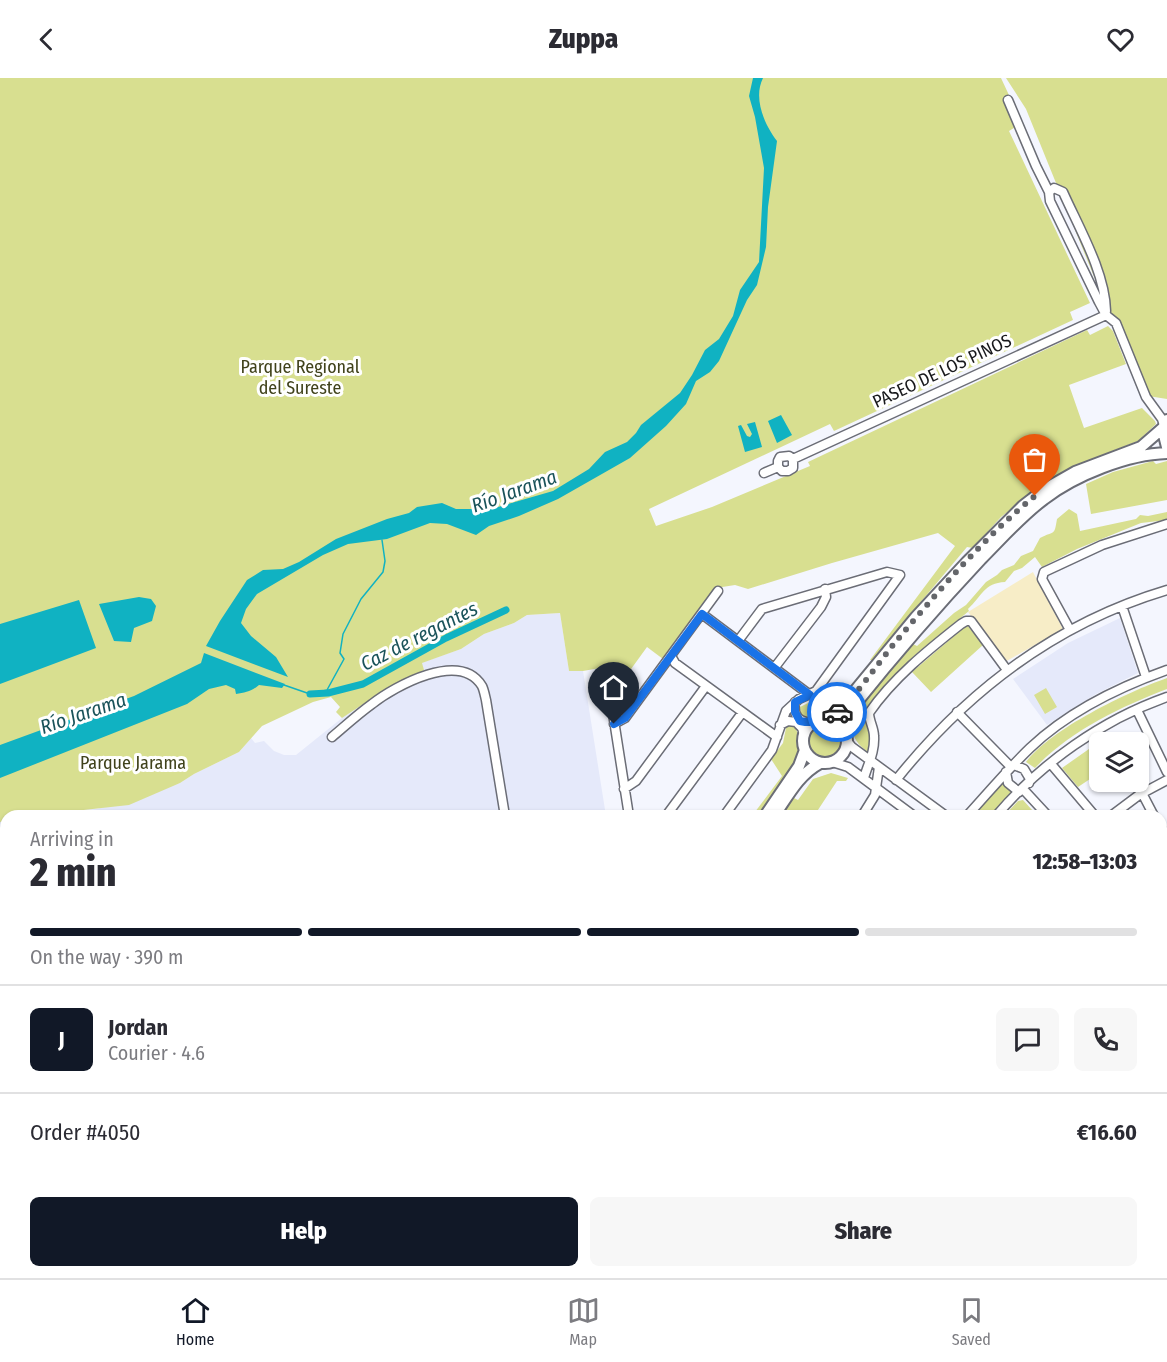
<!DOCTYPE html>
<html lang="en">
<head>
<meta charset="utf-8">
<style>
	body { margin:0; font-family:"Fira Sans Condensed",sans-serif; background:#f7f7f7; color:#2b2b33; height:100vh; display:flex; flex-direction:column; font-size:22px; white-space:nowrap }
	* { box-sizing:border-box; margin:0 }
	p { font-size:20px; color:#7c7c81 }
	.icon { flex:none; width:33px; height:33px; fill:none; stroke:currentColor; stroke-width:2; stroke-linecap:round; stroke-linejoin:round }
	.map { position:relative; flex:1; overflow:hidden }
	.sheet { position:absolute; left:0px; top:732px; width:1167px; height:468px; display:flex; flex-direction:column; background:#fff; border-radius:18px 18px 0 0; box-shadow:0 2px 4px #0004 }
	.sheet>* { flex:none }
	.tools { position:absolute; left:1089px; top:654px; display:grid; gap:12px }
	.tools a { display:grid; place-items:center; width:60px; height:60px; border-radius:9px; background:#fff; box-shadow:0 2px 4px #0004; font-size:30px }
	.pin { position:absolute; display:grid; place-items:center; width:51px; height:51px; color:#fff; margin:-62px -26px; border-radius:50% 50% 50% 0; rotate:-45deg; box-shadow:0 0 6px #0007 }
	.pin .icon { rotate:45deg }
	.courier { position:absolute; display:grid; place-items:center; width:60px; height:60px; margin:-30px; border:4px solid #1a73e8; border-radius:50%; background:#fff; color:#222; box-shadow:0 2px 8px #0007 }
	.overview em { font-style:normal; font-weight:800 }
	.overview div { display:flex; flex-direction:column-reverse }
	.overview { display:flex; align-items:center; justify-content:space-between; height:102px; padding:0 30px }
	h1 { font-size:39px; font-weight:800; line-height:45px }
	.bar { display:grid; grid-template-columns:repeat(4,1fr); gap:9px 6px; align-content:center; height:72px; padding:0 30px }
	.bar i { height:8px; border-radius:4px; background:#e1e1e2 }
	.bar .active { background:#111827 }
	.bar p { grid-column:span 4 }
	.line { display:flex; align-items:center; gap:15px; padding:0 30px; border-top:2px solid #e1e1e2 }
	.line div { flex:1 }
	.round { display:grid; place-items:center; flex:none; width:63px; height:63px; border-radius:9px; background:#f7f7f7 }
	.primary-button { display:flex; gap:12px; margin-top:auto; padding:12px 30px }
	.primary-button a { flex:1; height:69px; border-radius:9px; background:#111827; color:#fff; font-size:24px; font-weight:800; line-height:69px; text-align:center }
	.primary-button a+a { background:#f7f7f7; color:#2b2b33 }
	header { display:flex; justify-content:space-between; align-items:center; height:78px; padding:0 30px; background:#fff; font-size:27px; font-weight:800 }
	.tab-bar { display:flex; justify-content:space-around; align-items:center; height:84px; border-top:2px solid #e1e1e2; background:#fff; font-size:16px; color:#7c7c81 }
	.tab-bar a { display:grid; justify-items:center; gap:3px }
	.tab-bar .active { color:#111827 }
	.map>svg:first-child { display:block }
	.built { fill:#e5e9fa }
	.green { fill:#d8df90 }
	.sand { fill:#f7edc7 }
	.water { fill:#10b2c2 }
	.lines { fill:none; stroke-linecap:round; stroke-linejoin:round }
	.stream { stroke:#10b2c2; stroke-width:1.5 }
	.canal { stroke:#10b2c2; stroke-width:7 }
	.minor-casing { stroke:#6b6d76; stroke-width:11 }
	.major-casing { stroke:#6b6d76; stroke-width:14 }
	.minor { stroke:#fff; stroke-width:8 }
	.major { stroke:#fff; stroke-width:10 }
	.done { stroke:#64666a; stroke-width:6; stroke-dasharray:0 10.8 }
	.route { stroke:#1a73e8; stroke-width:8 }
	.labels { text-anchor:middle; dominant-baseline:central; stroke-width:6; stroke-linejoin:round; paint-order:stroke }
	.park-label { font-size:18px; fill:#40421b; stroke:#fff }
	.street-label { font-size:18px; fill:#17181b; stroke:#fff }
	.water-label { font-size:20px; font-style:italic; fill:#1a535a; stroke:#fff }
</style>
</head>
<body>
<header><svg class="icon" aria-label="back" viewBox="0 0 24 24"><path d="M15 5l-7 7 7 7"/></svg>Zuppa<svg class="icon" aria-label="heart" viewBox="0 0 24 24"><path d="M12 20l-8-8c-3-5 5-10 8-4 3-6 11-1 8 4z"/></svg></header>
<div class="map">
<svg width="1167" height="1200" viewBox="0 0 1167 1200">
	<rect width="100%" height="100%" fill="#f4f6fe"/>
	<path class="built" d="M560,535L569,593H583L606,738H29L97,731L180,705L194,696L239,674L251,660L255,665L264,663L274,673L284,677H296L342,640L377,617L423,592L421,585L461,571L484,556L514,545L527,537Z
		M1120,540L1138,595L1096,616L1047,647L1013,601L1068,565Z
		M6,740V915L0,914V741Z
		M0,1055H6V1194H860V1200H0Z"/>
	<path class="green" d="M0,0H1001L1022,45L1009,53L1090,225L1070,234L1073,242L834,353L830,346L649,431L656,448L712,429L810,388L808,384L1087,252L1090,257L1108,248L1113,253L1126,286L1069,307L1084,350L1142,330L1155,343L1156,346L1138,363L1084,384L1045,405L1001,439L973,470L967,469L872,582H870L955,468L938,455L832,485L748,511L735,507L716,510L663,581L647,569L626,598L611,588L583,593H569L560,535L527,537L514,545L484,556L461,571L422,585L424,592L377,617L342,640L336,634L340,629L331,619L313,624L262,648L239,674L194,696L180,705L129,727L29,738H6V743L0,744Z
		M1006,0H1167V321L1142,317L1026,31Z
		M1153,383L1156,386L1167,383V422L1091,436L1086,406L1113,394Z
		M1069,431L1077,436L1080,453L1136,441L1140,437L1148,438L1167,434V442L1141,445L1077,471L1042,489L1035,479L1022,490L1014,493L1005,504C984,505 982,518 968,531L969,533L915,577L866,631L865,640L870,658L868,674C853,664 848,651 856,634L913,566L917,568L954,535L966,527L986,504L997,497L1002,492L1014,487L1021,478L1033,473L1040,460C1055,452 1054,459 1057,441Z
		M967,547L983,567L931,614L912,594Z
		M1167,600V611C1120,629 1070,653 1035,690L1026,684C1051,651 1127,614 1167,600Z
		M827,606L848,612L832,632L807,640L801,637L800,629L816,621Z
		M1046,610L1057,629L1045,636L1034,617Z
		M808 663a17 17 0 1 1 34 0a17 17 0 1 1-34 0Z
		M790,647L794,648C801,656 799,674 795,683L758,738H752L782,698L771,681L783,665L786,650Z
		M1106,659L1109,664H1100L1099,695L1078,709L1062,690Z
		M831,695L848,700L846,703H837L814,738H782L794,720L798,722L813,701Z
		M1002,705H1005L1014,713L993,738H973Z
		M1023,722L1033,733L1025,738H1004L1018,723Z"/>
	<path class="sand" d="M1033,494L1063,551L1005,584L968,534Z"/>
	<path class="water" d="M753,0H763C753,20 764,46 777,63L768,129L766,169L757,207L747,222L719,283L710,294L696,303L686,326L666,348L630,380L558,421L519,438L489,448L476,457L447,446L430,445L387,461L348,466L323,477L257,516L246,531L241,545L251,558L276,579L288,599L206,568L220,543L247,502L263,492L283,491L299,484L336,461L387,441L409,435L417,429L442,425L456,431H491L553,413L589,391L605,374L627,364L636,355L641,347L680,315L692,297L705,272L719,261L733,238L740,212L759,184L764,90L755,39L749,18Z
		M781,337L792,357L777,365L768,343Z
		M755,344L762,369L745,374L738,348L741,347L747,358L750,359L752,356L747,346Z
		M139,519L151,521L156,528L152,543L134,550L131,564L114,563L99,526Z
		M79,522L96,570L0,606V546Z
		M204,575L285,606L282,610L259,607C252,613 245,615 236,616L235,611L226,607L209,611L187,626L0,700V667L134,618L201,585Z"/>
	<g class="lines">
		<path class="stream" d="M284,607L310,616L327,612L344,581L340,575L343,556L361,521L383,494L385,483L382,462"/>
		<path class="canal" d="M310,616L328,615L363,606L446,560L506,532"/>
		<defs>
			<path id="minor" d="M1008,22L1036,88L1049,114L1050,123L1099,224L1106,237L1116,245L1146,319L1162,341L1164,348
				M1049,114L1054,110L1063,114C1079,150 1105,194 1106,233
				M793,381L1106,237
				M778,389L782,393H788L793,390V381
				M778,389V383L780,379L789,378L793,381
				M764,395L778,389
				M1122,528L1146,599
				M702,536L810,617
				M1070,552L1042,501L1044,494L1102,467L1167,446
				M671,578L675,585L777,659
				M775,589L821,529L826,519L825,511
				M612,598L608,604L629,738
				M795,624C793,639 799,644 813,645
				M1137,632L1167,694
				M957,634L1011,689
				M614,646L625,640L718,513
				M780,647L788,643L796,644L802,650L804,657
				M332,659C345,648 358,636 372,626C395,608 460,572 482,608C484,612 485,618 486,622L505,738
				M847,663L852,669L946,738
				M832,684L848,689L914,738
				M1051,686L1095,738
				M1014,687L1024,691L1030,701L1029,705
				M1006,694L1008,705L1019,714
				M864,700C868,686 875,674 874,658C874,650 869,643 869,635C893,600 928,572 961,546L966,543H971L1007,592
				M896,702C968,612 1056,545 1167,512
				M624,711L636,703L706,608
				M1023,711L1048,738
				M1142,715L1154,738
				M666,738L742,635
				M724,738L772,672L786,633L799,621L816,613L900,497L887,494L762,531L738,563
				M862,738L875,717L879,689
				M967,738C988,715 1008,691 1030,670C1068,634 1119,609 1167,592
				M996,738C1041,685 1102,642 1167,619
				M1111,738L1139,717L1167,702
				M1161,750L1167,760
				M1161,810L1167,805
				M1161,817L1167,824
				M0,907L6,908
				M1161,907L1167,911
				M0,957H6
				M1161,995L1167,998
				M1161,1037L1167,1026
				M0,1043L6,1045
				M1161,1087L1167,1090
				M1161,1120L1167,1122
				M0,1165L6,1166
				M1161,1182L1167,1183
				M124,1194L125,1200
				M519,1194L520,1200
				M1078,1194L1122,1200
				M751,1200L753,1194
				M884,1200L885,1194
				M973,1200V1194
				M1053,1200L1055,1194L1061,1198L1068,1194"/>
			<path id="major" d="M1167,342L1163,353L1167,369
				M803 663a22 22 0 1 1 44 0a22 22 0 1 1-44 0Z
				M828,641L840,631L916,539L967,484L1023,428L1045,411L1075,394L1141,369L1164,349
				M845,653L847,638L852,630C893,579 936,529 981,481C1001,461 1021,438 1044,421C1075,397 1128,376 1167,375
				M765,738L799,688L805,672
				M774,738C788,718 798,697 820,685
				M574,1200L575,1194"/>
		</defs>
		<use href="#minor" class="minor-casing"/>
		<use href="#major" class="major-casing"/>
		<use href="#minor" class="minor"/>
		<use href="#major" class="major"/>
	</g>
	<g class="lines">
		<path class="done" d="M837,634C857,617 876,588 893,567C935,517 984,459 1035,418"/>
		<path class="route" d="M614,646L625,640L702,536L810,617L795,624V634L800,643C814,646 826,643 837,634"/>
	</g>
	<g class="labels">
		<g class="park-label">
			<text x="300" y="289">Parque Regional<tspan x="300" dy="21">del Sureste</tspan></text>
			<text x="133" y="685">Parque Jarama</text>
		</g>
		<g class="street-label">
			<text transform="translate(942 293) rotate(-25)">PASEO DE LOS PINOS</text>
		</g>
		<g class="water-label">
			<text transform="translate(514 413) rotate(-20)">Río Jarama</text>
			<text transform="translate(419 558) rotate(-27)">Caz de regantes</text>
			<text transform="translate(83 635) rotate(-19)">Río Jarama</text>
		</g>
	</g>
</svg>
<div class="tools">
<a><svg class="icon" aria-label="layers" viewBox="0 0 24 24"><path d="M12 4l9 5-9 5-9-5zM3 14l9 5 9-5"/></svg></a>
</div>
<div class="pin" style="left:1035px;top:418px;background:#ea580c"><svg class="icon" aria-label="bag" viewBox="0 0 24 24"><path d="M5 8h14l-1 12H6zM9 8a3 3 0 0 1 6 0"/></svg></div>
<div class="pin" style="left:614px;top:646px;background:#1f2937"><svg class="icon" aria-label="home" viewBox="0 0 24 24"><path d="M3 11l9-7 9 7M6 9v11h12V9"/></svg></div>
<div class="courier" style="left:837px;top:634px"><svg class="icon" aria-label="car" viewBox="0 0 24 24"><path d="M5 17H2v-5l4-1 3-4h7l3 4 3 1v5h-3M9 17h6M6 11h13"/><circle cx="7" cy="17" r="2"/><circle cx="17" cy="17" r="2"/></svg></div>
<section class="sheet">
<div class="overview"><div><h1>2 min</h1><p>Arriving in</p></div><em>12:58–13:03</em></div>
<div class="bar"><i class="active"></i><i class="active"></i><i class="active"></i><i></i><p>On the way · 390 m</p></div>
<div class="line" style="height:108px"><b class="round" style="background:#111827;color:#fff">J</b><div><b>Jordan</b><p>Courier · 4.6</p></div><a class="round"><svg class="icon" aria-label="chat" viewBox="0 0 24 24"><path d="M4 5h16v11H9l-5 4z"/></svg></a><a class="round"><svg class="icon" aria-label="phone" viewBox="0 0 24 24"><path d="M5 4h4l2 5-3 2q2 4 5 5l2-3 5 2v4C11 20 4 13 5 4z"/></svg></a></div>
<div class="line" style="height:78px"><div>Order #4050</div><b>€16.60</b></div>
<div class="primary-button"><a>Help</a><a>Share</a></div>
</section>
</div>
<nav class="tab-bar">
<a class="active"><svg class="icon" aria-label="home" viewBox="0 0 24 24"><path d="M3 11l9-7 9 7M6 9v11h12V9"/></svg>Home</a>
<a><svg class="icon" aria-label="map" viewBox="0 0 24 24"><path d="M3 6l6-2 6 2 6-2v14l-6 2-6-2-6 2zM9 4v14M15 6v14"/></svg>Map</a>
<a><svg class="icon" aria-label="saved" viewBox="0 0 24 24"><path d="M7 4h10v16l-5-4-5 4z"/></svg>Saved</a>
</nav>
</body>
</html>
